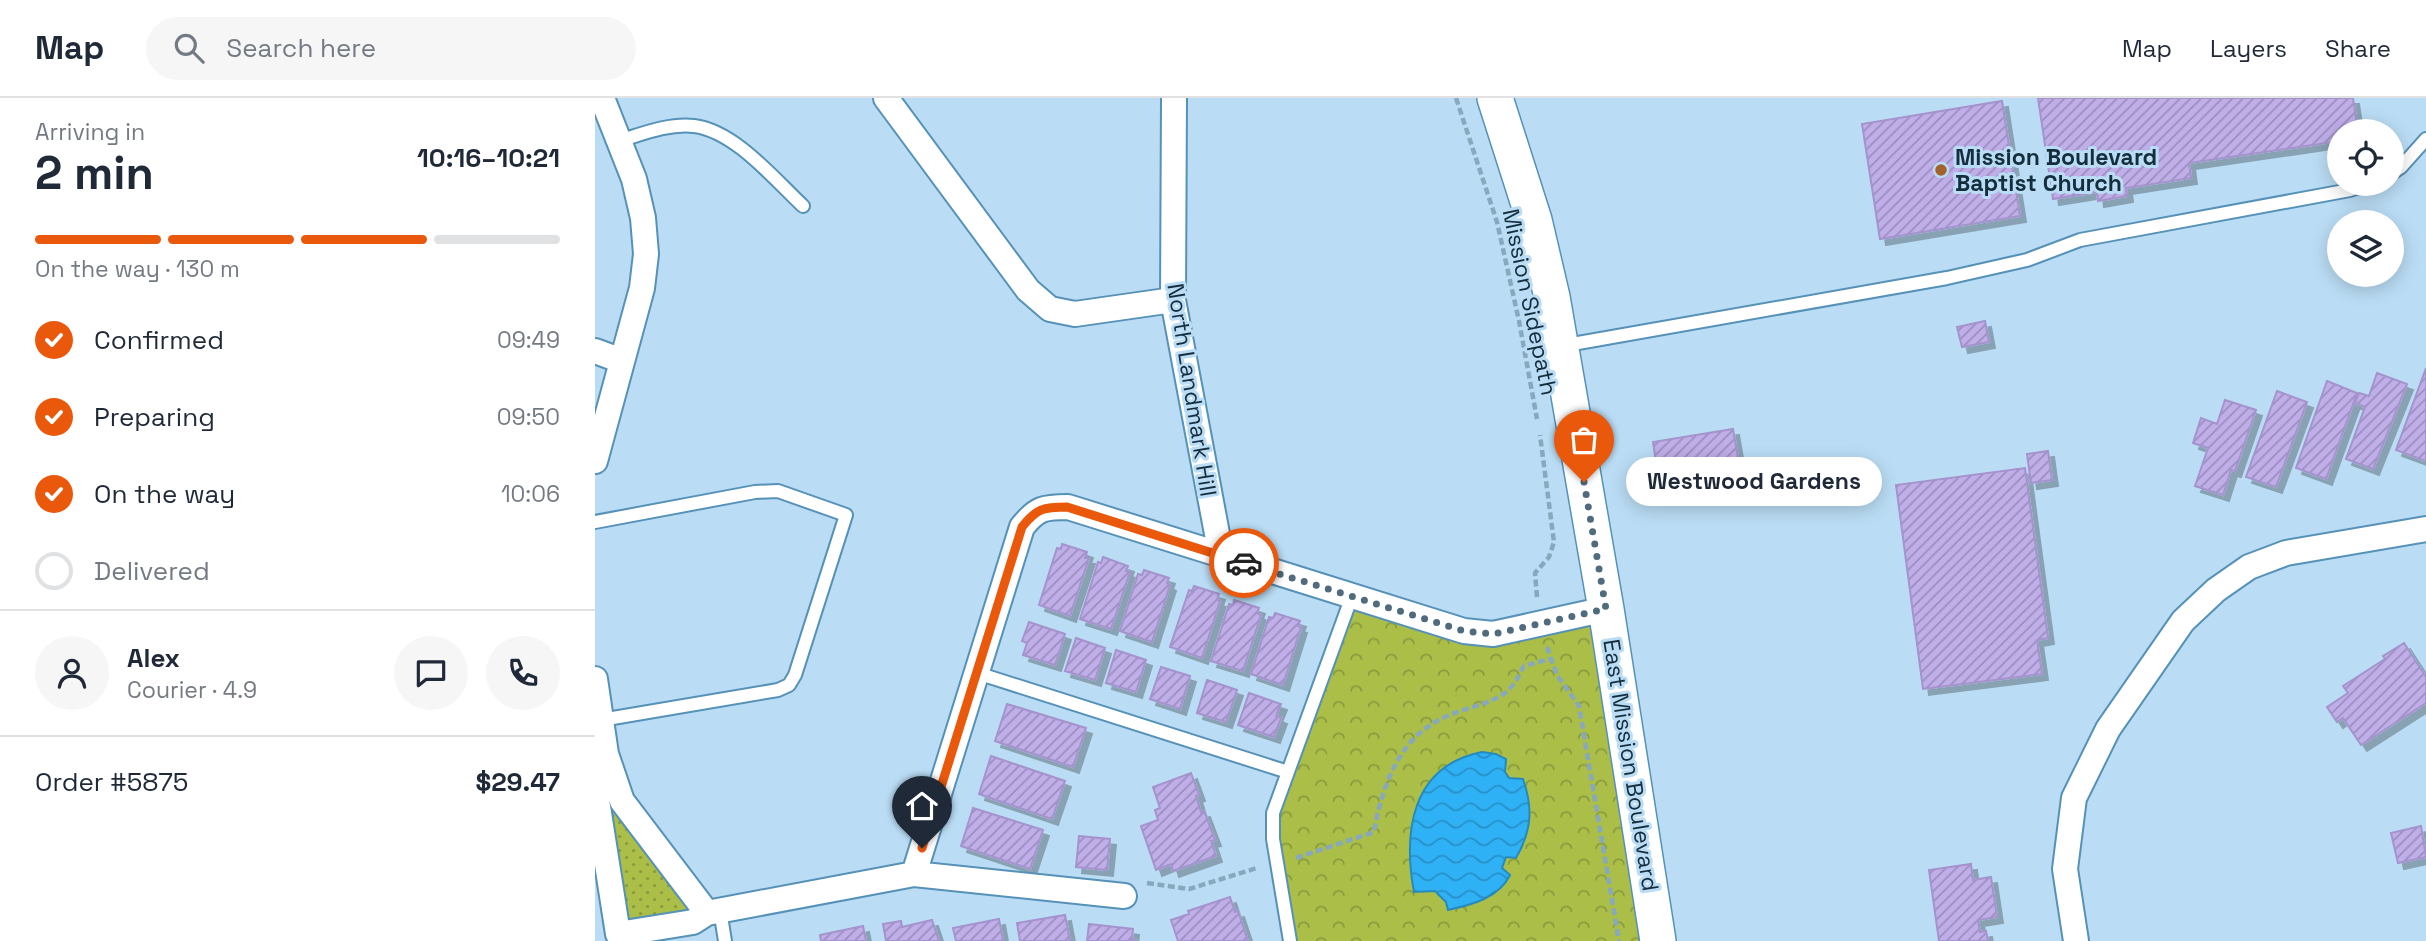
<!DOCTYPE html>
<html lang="en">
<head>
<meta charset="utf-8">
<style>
	body { margin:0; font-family:"Space Grotesk",sans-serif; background:#f6f6f7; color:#1f2937; height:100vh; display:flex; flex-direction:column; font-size:26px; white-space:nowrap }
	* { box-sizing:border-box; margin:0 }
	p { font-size:23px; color:#747a83 }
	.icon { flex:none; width:38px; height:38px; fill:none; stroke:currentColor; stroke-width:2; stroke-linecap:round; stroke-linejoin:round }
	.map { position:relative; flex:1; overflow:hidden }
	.sheet { display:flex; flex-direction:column; background:#fff; width:595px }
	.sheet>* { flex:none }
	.buttons { position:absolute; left:1732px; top:21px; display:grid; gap:14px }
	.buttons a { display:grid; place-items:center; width:77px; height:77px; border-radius:50%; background:#fff; box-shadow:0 4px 18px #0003; font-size:35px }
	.pin { position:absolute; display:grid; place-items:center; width:60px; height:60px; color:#fff; margin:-72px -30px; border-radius:50% 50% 50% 0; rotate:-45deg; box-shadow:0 0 7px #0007 }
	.pin .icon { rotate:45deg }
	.courier { position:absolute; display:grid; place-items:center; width:70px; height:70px; margin:-35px; border:5px solid #ea580c; border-radius:50%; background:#fff; color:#222; box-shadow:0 2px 9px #0007 }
	.bubble { position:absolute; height:49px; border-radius:24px; background:#fff; box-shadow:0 4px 18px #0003; font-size:23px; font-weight:700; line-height:49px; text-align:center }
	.head em { font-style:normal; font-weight:700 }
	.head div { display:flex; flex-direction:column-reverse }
	.head { display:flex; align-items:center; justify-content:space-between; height:119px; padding:0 35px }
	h1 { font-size:46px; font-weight:700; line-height:52px }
	.bar { display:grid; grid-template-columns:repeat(4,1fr); gap:10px 7px; align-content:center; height:84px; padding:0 35px }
	.bar i { height:9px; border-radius:5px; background:#e0e1e3 }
	.bar .on { background:#ea580c }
	.bar p { grid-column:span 4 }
	.line { display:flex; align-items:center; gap:18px; padding:0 35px; border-top:2px solid #e0e1e3 }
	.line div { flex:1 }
	.round { display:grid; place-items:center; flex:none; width:74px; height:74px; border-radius:37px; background:#f6f6f7 }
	ol { padding:0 35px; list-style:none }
	li { display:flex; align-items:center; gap:21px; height:77px }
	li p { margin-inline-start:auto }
	li .icon { padding:7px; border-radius:50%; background:#ea580c; color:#fff; stroke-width:4 }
	li:last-child { color:#747a83 }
	li i { width:38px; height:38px; border:4px solid #e0e1e3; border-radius:50% }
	header { display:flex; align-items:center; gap:42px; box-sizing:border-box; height:98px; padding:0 35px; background:#fff; border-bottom:2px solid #e0e1e3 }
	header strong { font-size:33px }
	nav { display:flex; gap:38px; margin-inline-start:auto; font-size:24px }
	.search { width:490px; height:63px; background:#f6f6f7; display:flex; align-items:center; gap:18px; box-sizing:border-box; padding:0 24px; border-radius:38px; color:#747a83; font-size:26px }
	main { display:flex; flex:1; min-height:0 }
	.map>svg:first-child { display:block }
	.grass { fill:url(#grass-dots) }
	.park { fill:url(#park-crowns) }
	.water { fill:url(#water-waves); stroke:#278abe; stroke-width:2 }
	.building { fill:url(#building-hatch); stroke:#a493cc; stroke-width:2; filter:url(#shadow) }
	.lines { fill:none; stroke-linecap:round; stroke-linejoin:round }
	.lane-casing { stroke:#5691b7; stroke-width:16 }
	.street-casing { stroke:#5691b7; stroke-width:28 }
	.secondary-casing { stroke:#5691b7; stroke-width:38 }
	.path { stroke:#88a8bd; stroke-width:4.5; stroke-dasharray:7 3.5; stroke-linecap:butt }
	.lane { stroke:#fff; stroke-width:12 }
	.street { stroke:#fff; stroke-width:24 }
	.secondary { stroke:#fff; stroke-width:35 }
	.done { stroke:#4f6b7d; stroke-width:7; stroke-dasharray:0 12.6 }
	.route { stroke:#ea580c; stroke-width:9 }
	.poi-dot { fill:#a3632c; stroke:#baddf5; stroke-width:2.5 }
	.labels { text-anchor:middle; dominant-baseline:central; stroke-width:6; stroke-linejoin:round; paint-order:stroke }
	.poi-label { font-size:23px; font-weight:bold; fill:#152e3d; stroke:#baddf5; text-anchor:start }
	.street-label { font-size:23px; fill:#152e3d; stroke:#baddf5 }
</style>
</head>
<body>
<header>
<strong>Map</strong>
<div class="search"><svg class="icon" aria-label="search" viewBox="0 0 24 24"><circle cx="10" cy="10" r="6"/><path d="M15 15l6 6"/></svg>Search here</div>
<nav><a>Map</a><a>Layers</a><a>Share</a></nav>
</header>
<main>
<section class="sheet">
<div class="head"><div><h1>2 min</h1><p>Arriving in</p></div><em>10:16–10:21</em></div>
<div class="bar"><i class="on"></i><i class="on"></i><i class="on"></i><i></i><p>On the way · 130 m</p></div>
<ol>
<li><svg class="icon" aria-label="check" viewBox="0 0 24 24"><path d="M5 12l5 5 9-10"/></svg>Confirmed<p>09:49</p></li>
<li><svg class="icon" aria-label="check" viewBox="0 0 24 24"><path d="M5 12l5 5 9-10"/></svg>Preparing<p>09:50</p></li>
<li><svg class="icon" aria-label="check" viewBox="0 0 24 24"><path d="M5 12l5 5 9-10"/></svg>On the way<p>10:06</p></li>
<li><i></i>Delivered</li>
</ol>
<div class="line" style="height:126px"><a class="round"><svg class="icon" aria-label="person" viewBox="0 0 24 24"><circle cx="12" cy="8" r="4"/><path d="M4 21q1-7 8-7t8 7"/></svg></a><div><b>Alex</b><p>Courier · 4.9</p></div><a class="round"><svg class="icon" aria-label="chat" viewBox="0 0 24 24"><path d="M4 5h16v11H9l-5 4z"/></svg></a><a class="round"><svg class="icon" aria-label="phone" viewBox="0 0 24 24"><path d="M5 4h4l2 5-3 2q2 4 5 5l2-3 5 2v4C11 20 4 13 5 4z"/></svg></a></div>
<div class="line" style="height:91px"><div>Order #5875</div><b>$29.47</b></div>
</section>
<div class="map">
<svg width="1831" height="843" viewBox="0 0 1831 843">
	<defs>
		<pattern id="grass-dots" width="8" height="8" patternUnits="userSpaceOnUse" patternTransform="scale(1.75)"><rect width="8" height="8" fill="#aabe48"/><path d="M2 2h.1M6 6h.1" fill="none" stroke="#899b3d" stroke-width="1.8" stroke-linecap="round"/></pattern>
		<pattern id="park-crowns" width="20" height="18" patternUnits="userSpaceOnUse" patternTransform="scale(1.75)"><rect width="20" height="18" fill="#aabe48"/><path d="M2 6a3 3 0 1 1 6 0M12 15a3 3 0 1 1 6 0" fill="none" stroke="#899b3d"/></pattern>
		<pattern id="water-waves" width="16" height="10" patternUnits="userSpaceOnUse" patternTransform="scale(1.75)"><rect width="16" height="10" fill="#2fb1f6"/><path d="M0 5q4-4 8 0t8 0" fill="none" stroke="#2790c8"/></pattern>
		<pattern id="building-hatch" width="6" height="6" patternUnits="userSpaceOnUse" patternTransform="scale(1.75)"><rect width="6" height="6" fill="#c0aee9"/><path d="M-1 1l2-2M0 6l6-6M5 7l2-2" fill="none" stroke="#9b8ebe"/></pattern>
		<filter id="shadow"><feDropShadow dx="6" dy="6" stdDeviation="0" flood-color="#0004"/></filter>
	</defs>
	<rect width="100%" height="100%" fill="#baddf5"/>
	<path class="grass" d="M11,656L112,815L23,836Z"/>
	<path class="park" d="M757,498L869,533L1011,511L1063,843H695L678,741L693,674Z"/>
	<path class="water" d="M887,654L901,656L911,661L910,674L914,680L928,681C938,710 937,732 921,760L911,759L907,770L915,777C904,800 876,807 853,812L851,804L840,793L819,794C808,734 816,668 887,654Z"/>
	<path class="building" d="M1443,0H1758L1763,33H1745V43L1594,65L1596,80L1531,90L1532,98L1503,103L1502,94L1458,101Z
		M1407,3L1425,118L1285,141L1267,26Z
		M1390,223L1394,244L1367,249L1362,229Z
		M1831,270V363L1801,352Z
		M1782,275L1812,286L1778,371L1751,361L1770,309L1760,305L1764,295L1774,298Z
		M1732,283L1762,295L1731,381L1701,370Z
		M1682,293L1712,304L1681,389L1651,379Z
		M1630,302L1661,312L1640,373L1636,372L1628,397L1600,388L1613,350L1598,345L1606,320L1622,326Z
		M1138,331L1148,389L1089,399L1087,384L1083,385V382L1064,385L1058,344Z
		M1453,353L1457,382L1436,385L1432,356Z
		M1430,370L1453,540L1442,542L1447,576L1328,591L1301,387Z
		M467,446L492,454L490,460H494L475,518L444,507L462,450L466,451Z
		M508,459L533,468L531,473L535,474L516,531L485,521L503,464L506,465Z
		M549,472L574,480L572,485L575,487L557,544L525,533L543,476L547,477Z
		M599,488L624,496L622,502L625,503L607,560L575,549L594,492L597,493Z
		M639,502L664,510L662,515L666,517L648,573L616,563L634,506L638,507Z
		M680,515L705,523L703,528L706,529L688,587L656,576L674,519L678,520Z
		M434,524L470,536L460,567L428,557L432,545L427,543Z
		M481,540L510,550L500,582L470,573Z
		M1809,545L1831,579V605L1766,647L1748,620L1742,624L1732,609L1753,595L1748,588L1790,561L1788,558Z
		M521,552L551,562L541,594L511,585Z
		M566,569L595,578L585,611L555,601Z
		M612,582L642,592L631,624L602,615Z
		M654,595L686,606L681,618L686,620L679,639L643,627Z
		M412,606L491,630L478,669L400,643Z
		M396,658L470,683L457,721L384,696Z
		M596,675L604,697L601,698L606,714L609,713L620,742L616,743L621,758L578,773L576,766L561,772L546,728L563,722L560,712L565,710L558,689Z
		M378,710L448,732L435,771L366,748Z
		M1826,728L1831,759L1803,765L1796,735Z
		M484,738L515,741L512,772L481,769Z
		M1376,766L1378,782L1396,779L1402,819L1383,822L1385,834L1391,833L1393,843H1344L1334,772Z
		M635,799L640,814L643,813L653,843H583L576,822L594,816L593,813Z
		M470,817L475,843H425L422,825Z
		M404,821L408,843H361L358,830Z
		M337,822L344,843H291L288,826L306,823L307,829Z
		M494,826L538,831L537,841L542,843H492Z
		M268,828L271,843H226L225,837Z"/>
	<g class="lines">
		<defs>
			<path id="lane" d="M24,43C47,36 74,25 99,28C140,33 179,81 208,108
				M1797,75L1806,69L1831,41
				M966,248L1352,180L1432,162L1485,142L1755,92L1773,86
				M0,424L160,394L183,393L251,417L200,577L194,587L183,592L6,622
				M382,575L693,674
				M125,812L130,843
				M695,843L678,741V715L757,498"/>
			<path id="street" d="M291,0L433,192L455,211L480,216L578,202
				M579,0L578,202L626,457
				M0,253L27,263
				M0,363L47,190L51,156L48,120L39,81L7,0
				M0,581L11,656L27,703L112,815
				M11,656L2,702L23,836L98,824L112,815L319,776L529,798
				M319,776L427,429C442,410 449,409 473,409L869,533L898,536L1011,511
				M1481,843L1470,771L1479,700L1513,631L1588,523L1621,492L1654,469L1691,455L1831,431"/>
			<path id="secondary" d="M900,0L939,122L957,199L1011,511L1063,843"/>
		</defs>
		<use href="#lane" class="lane-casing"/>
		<use href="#street" class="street-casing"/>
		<use href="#secondary" class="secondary-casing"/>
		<path class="path" d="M861,0L902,124L924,223L942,321
			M942,499L940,475L954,459L959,444L945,337
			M952,549L962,577L984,608L1024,843
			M701,760L779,734C787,688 804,639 850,619C870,609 904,606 918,587C923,581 925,574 929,568L955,561
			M552,785L594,791L662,770"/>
		<use href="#lane" class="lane"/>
		<use href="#street" class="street"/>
		<use href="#secondary" class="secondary"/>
	</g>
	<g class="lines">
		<path class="done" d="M649,465L869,533L898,536L1011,511L989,384"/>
		<path class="route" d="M327,750L427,429C442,410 449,409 472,409L649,465"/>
	</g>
	<circle class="poi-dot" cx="1346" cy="72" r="7"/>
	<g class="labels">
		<g class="poi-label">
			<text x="1360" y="59">Mission Boulevard<tspan x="1360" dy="26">Baptist Church</tspan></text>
		</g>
		<g class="street-label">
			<text transform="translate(935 204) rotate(78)">Mission Sidepath</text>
			<text transform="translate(597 292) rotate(81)">North Landmark Hill</text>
			<text transform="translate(1036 667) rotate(81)">East Mission Boulevard</text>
		</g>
	</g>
</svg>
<div class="buttons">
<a><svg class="icon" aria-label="locate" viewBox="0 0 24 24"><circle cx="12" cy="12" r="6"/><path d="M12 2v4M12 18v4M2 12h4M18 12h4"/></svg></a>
<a><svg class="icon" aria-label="layers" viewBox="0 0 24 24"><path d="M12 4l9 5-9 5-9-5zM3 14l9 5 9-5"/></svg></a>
</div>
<div class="pin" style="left:989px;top:384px;background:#ea580c"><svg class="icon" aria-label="bag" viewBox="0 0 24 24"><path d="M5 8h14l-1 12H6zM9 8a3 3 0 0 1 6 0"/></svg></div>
<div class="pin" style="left:327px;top:750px;background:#1f2937"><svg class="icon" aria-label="home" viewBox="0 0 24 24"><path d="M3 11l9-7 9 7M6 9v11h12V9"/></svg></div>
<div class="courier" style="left:649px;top:465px"><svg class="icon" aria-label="car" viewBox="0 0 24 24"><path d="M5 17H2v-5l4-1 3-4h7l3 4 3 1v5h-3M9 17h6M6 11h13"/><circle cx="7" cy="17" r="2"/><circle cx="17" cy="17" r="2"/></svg></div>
<div class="bubble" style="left:1031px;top:359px;width:256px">Westwood Gardens</div>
</div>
</main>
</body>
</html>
